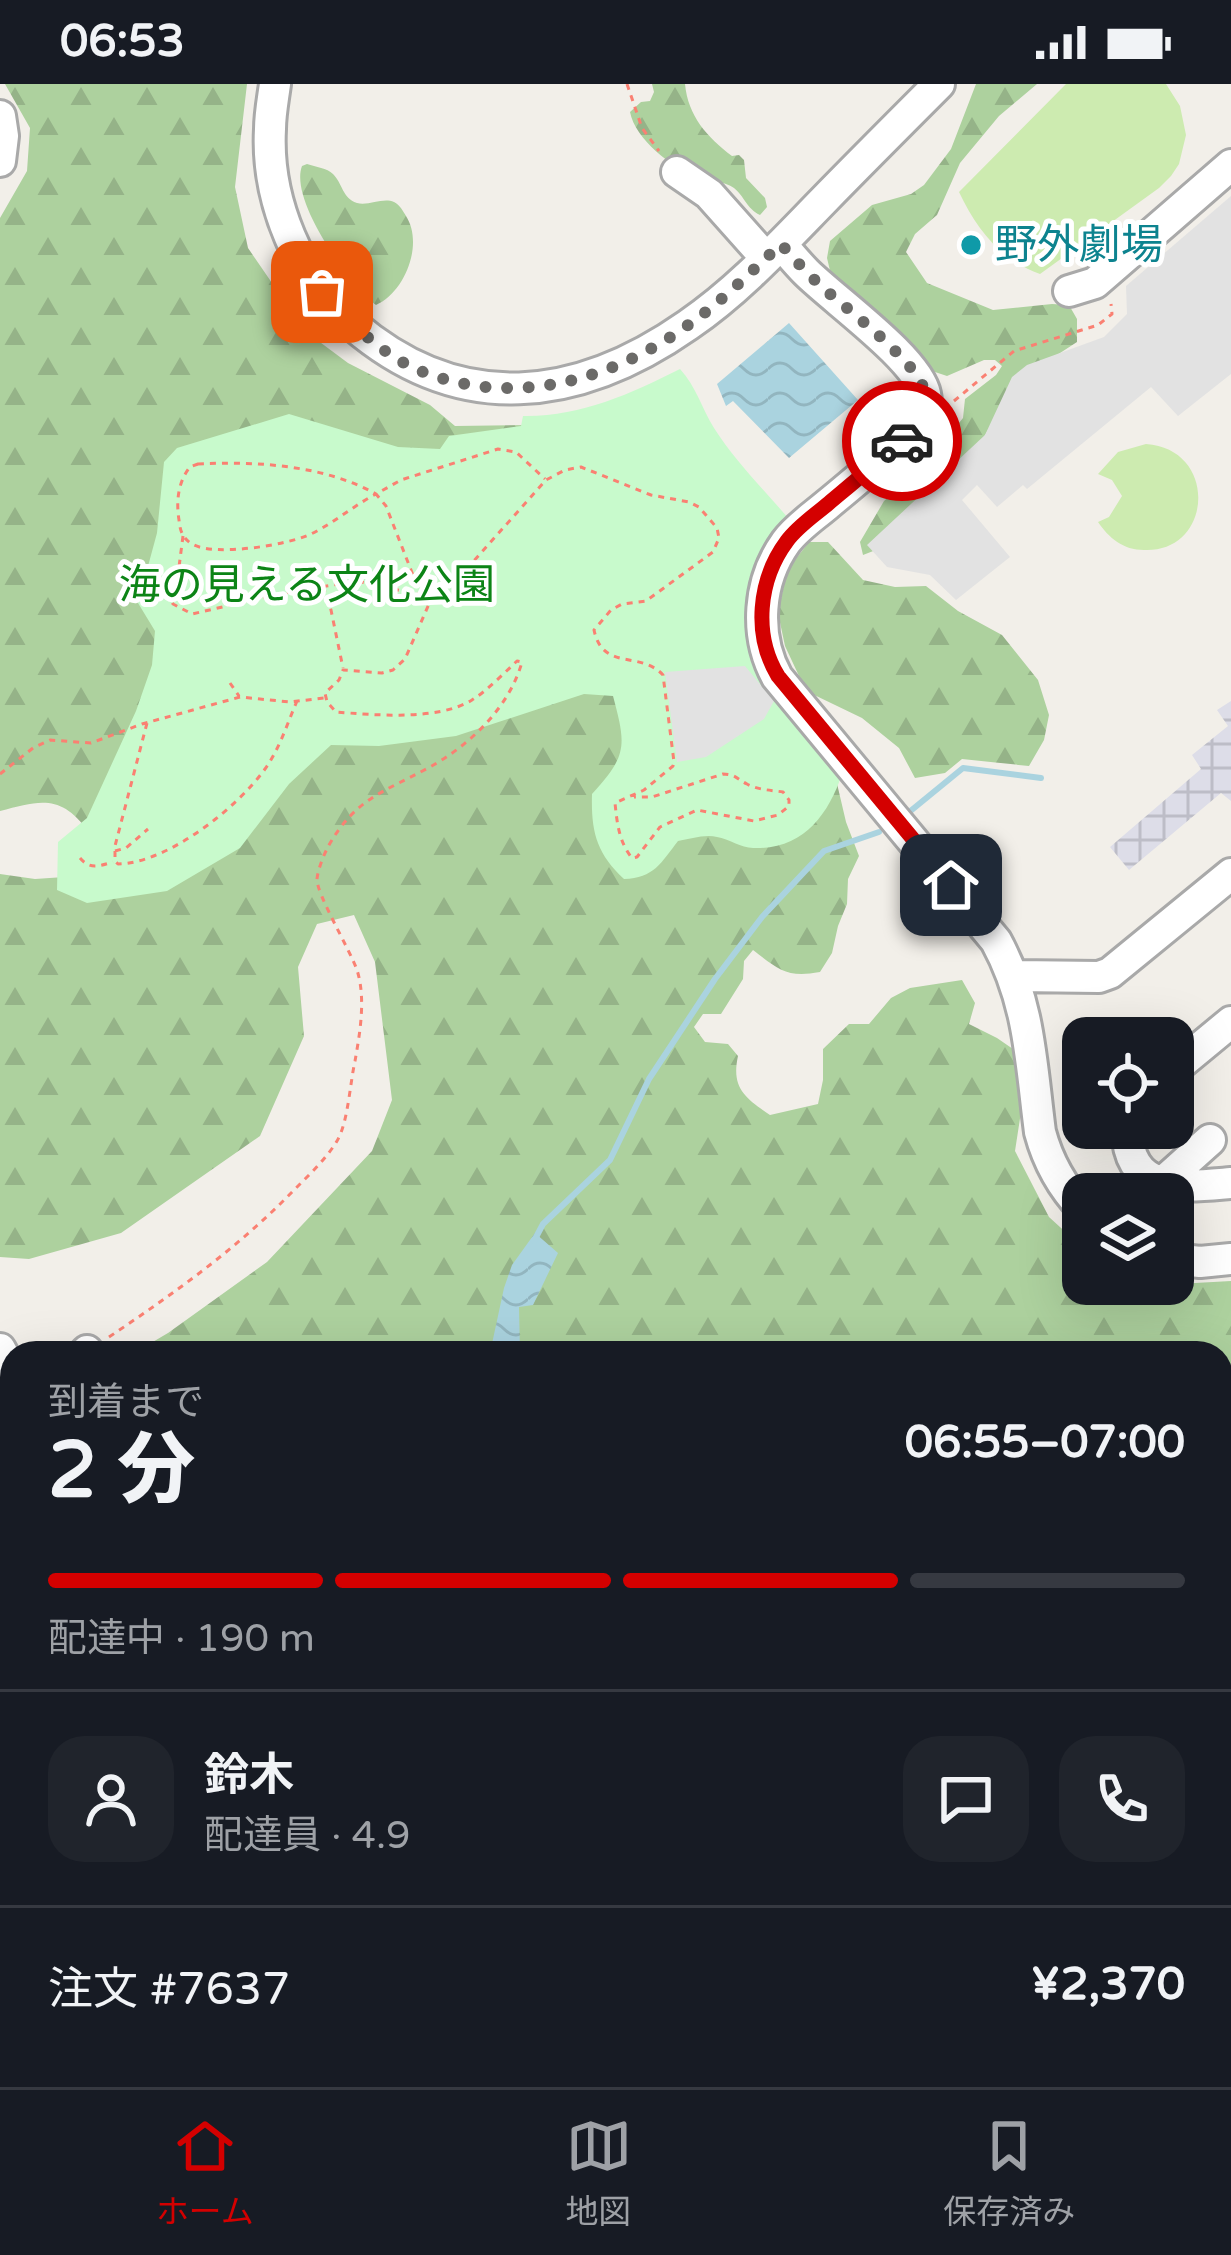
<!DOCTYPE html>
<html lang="ja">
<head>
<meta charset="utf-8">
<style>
	body { margin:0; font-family:"Varela Round","Noto Sans JP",sans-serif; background:#20242c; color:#f1f3f6; height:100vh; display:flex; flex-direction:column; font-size:45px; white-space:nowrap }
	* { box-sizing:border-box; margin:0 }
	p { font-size:39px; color:#9ea1a6 }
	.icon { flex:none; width:66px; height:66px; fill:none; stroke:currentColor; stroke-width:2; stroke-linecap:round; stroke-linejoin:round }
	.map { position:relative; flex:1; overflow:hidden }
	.details { position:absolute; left:0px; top:1257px; width:1233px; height:747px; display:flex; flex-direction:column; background:#171b24; border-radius:36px 36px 0 0; box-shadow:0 12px 48px #0002 }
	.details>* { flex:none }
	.fabs { position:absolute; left:1062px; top:933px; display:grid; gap:24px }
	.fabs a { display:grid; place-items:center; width:132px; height:132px; border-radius:24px; background:#171b24; box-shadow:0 12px 48px #0002; font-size:60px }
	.pin { position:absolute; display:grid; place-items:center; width:102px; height:102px; color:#fff; margin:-51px; border-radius:24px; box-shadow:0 6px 18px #0006 }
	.courier { position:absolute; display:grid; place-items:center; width:120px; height:120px; margin:-60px; border:9px solid #d40000; border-radius:50%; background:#fff; color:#222; box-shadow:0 3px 15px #0007 }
	.headline em { font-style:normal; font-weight:800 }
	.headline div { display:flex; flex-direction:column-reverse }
	.headline { display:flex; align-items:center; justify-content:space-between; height:204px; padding:0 48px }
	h1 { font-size:78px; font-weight:800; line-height:90px }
	.bar { display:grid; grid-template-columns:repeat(4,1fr); gap:18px 12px; align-content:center; height:144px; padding:0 48px }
	.bar i { height:15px; border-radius:9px; background:#363941 }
	.bar .selected { background:#d40000 }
	.bar p { grid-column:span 4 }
	.line { display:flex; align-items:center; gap:30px; padding:0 48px; border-top:3px solid #363941 }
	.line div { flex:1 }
	.round { display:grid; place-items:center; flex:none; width:126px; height:126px; border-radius:36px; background:#20242c }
	.status { display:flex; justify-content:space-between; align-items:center; height:84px; padding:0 60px; background:#171b24; direction:ltr }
	.status svg { height:33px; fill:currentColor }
	.tab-bar { display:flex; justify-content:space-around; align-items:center; height:168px; border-top:3px solid #363941; background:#171b24; font-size:33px; color:#9ea1a6 }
	.tab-bar a { display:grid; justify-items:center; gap:6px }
	.tab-bar .selected { color:#d40000 }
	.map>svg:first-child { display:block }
	.grass { fill:#cdebb0 }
	.forest { fill:url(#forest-firs) }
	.park { fill:#c8facc }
	.parking { fill:#e2e2e2 }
	.plaza { fill:url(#plaza-grid) }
	.water { fill:url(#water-waves) }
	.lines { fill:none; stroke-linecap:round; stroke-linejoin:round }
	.stream { stroke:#aad3df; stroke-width:6 }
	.river { stroke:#aad3df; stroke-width:36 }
	.minor-casing { stroke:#a9a9a9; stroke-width:36 }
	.path { stroke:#fa8072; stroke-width:3; stroke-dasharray:6 6; stroke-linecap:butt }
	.minor { stroke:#fff; stroke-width:30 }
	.done { stroke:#6b6a68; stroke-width:12; stroke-dasharray:0 21.6 }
	.route { stroke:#d40000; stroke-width:15 }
	.culture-dot { fill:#0f9aa8; stroke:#fff; stroke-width:4.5 }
	.labels { text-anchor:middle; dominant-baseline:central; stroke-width:10; stroke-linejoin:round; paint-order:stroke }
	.culture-label { font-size:42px; fill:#0d838f; stroke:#fff; text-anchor:start }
	.park-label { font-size:42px; fill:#0c8416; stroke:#fff }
</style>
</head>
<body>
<div class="status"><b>06:53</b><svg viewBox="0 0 49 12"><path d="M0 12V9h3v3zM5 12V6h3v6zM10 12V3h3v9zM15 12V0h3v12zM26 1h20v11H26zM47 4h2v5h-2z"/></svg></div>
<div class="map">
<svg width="1231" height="2003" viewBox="0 0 1231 2003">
	<defs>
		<pattern id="forest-firs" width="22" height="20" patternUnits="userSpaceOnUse" patternTransform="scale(3)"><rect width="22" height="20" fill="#add19e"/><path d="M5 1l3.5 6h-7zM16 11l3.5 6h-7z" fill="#95b388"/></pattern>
		<pattern id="plaza-grid" width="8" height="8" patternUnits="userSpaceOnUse" patternTransform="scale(3)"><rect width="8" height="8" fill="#dddde8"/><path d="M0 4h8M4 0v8" fill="none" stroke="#bdbdc7"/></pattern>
		<pattern id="water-waves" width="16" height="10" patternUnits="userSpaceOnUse" patternTransform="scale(3)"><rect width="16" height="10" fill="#aad3df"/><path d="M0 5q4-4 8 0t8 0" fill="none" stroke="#92b5bf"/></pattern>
	</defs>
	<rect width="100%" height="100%" fill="#f2efe9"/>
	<path class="grass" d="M1066,0H1166L1180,22L1186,51L1179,80L1171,92L1159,104L1040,190C1000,175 977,146 959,108Z
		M1146,360C1219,365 1213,469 1144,466C1123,466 1109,454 1098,438L1109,433L1122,412L1112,396L1098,390L1118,368Z"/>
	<path class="forest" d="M5,0H247L235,103L248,164L305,247L348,279L430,321L455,342L533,341L753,527L835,691L846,738L859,772L848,795L847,820L838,842L832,869L820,888C787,894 779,886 753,866L744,877L743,895L721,930H703L694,943L705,958L728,960L738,972C731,1004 745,1014 770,1031L818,1020L823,996V965L849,940H869L891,914L910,904L962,896L975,919L969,940L997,954L1020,970L1025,1002L1015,1067L1049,1133L1083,1164V1200H1177L1231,1197V2003H0V1747L12,1758V1992H1221V1269H134L168,1249L267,1178L372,1067L392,1016L375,878L354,831L317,840L298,883L304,952L260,1052L121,1149L29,1175L0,1173V790L35,795L79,792L89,748C61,710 41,716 0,727V134L27,87L30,44Z
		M652,0H685C688,32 707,53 732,72L739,71L744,76L746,94L765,114L767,123L760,131C746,124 745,113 734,104C725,97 708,97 697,93C672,84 635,55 630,28L641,18L650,17L654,8Z
		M976,0H1037L999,32L960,79L937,131L915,150L906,168L927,199L993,226L1052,220L1069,221L1077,235V258L1037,284L996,333L976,366L881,464L863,471L860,458L884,417L930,375L963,334L965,315L996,291L1002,282L995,276H984L947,292L923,284L833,199L827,174L830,157L872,121L911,110L924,101L951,65Z
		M307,80C316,83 327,84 333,90C343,100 342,114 357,119C369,122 383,113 394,118C400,121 403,127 406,132C424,160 405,208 376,221C349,200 289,116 302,82Z
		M809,458H828L863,496L895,503L926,502L958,527L1002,551L1038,596L1049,631L1044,656L1029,682L962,675L945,689L915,694L899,664L862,634L806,607L785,562L778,529L787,486Z"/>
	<path class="park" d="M680,285C696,302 702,325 714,344C735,377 764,406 789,435L750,519L842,690C828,732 802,766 753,764C741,764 729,755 717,753C705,750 690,755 678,757C661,779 654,794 624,795C596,769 591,747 592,710C628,671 626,661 613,612L584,610L456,652L379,662L331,661L289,700L240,764L167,807L87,819L57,806L58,758L87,734L136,627L152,581L155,547L138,519L157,449L164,378L177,364L289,330L398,363L440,365L449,352L521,342L523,332C580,333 630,310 680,285Z"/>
	<path class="parking" d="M1231,112V290L1178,332L1151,303L1027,405L1023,401L997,423L977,401L962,416L1010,473L956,516L930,491L887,483L867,461L985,351L1012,293L1027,281L1104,253L1127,230L1126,202Z
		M745,582L774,617L764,635L706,673L677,678L665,588Z"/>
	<path class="plaza" d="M1231,617V717L1221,709L1129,786L1110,763L1201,685L1192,671L1228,642L1217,626Z"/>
	<path class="water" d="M789,239L858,316L789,374L733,317L726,322L717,300Z
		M535,1149L558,1169L533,1221L519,1223L520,1269H490L504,1204L512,1181Z"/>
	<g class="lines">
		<path class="stream" d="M908,729L963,684L1041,694
			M534,1157L543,1140L610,1076L649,995L715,895L762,833L824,767L879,748"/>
		<path class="river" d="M0,1713L12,1725
			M1201,1992L1206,2003"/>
		<defs>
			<path id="minor" d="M275,0C273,15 270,30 270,45C266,116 299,195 353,241C460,333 578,318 688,241C738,207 781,160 823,117C861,78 900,39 939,0
				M0,32L3,52L0,77
				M677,88L709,110L766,174
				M781,160C789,169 797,179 806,188C834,216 918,275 925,310C929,328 918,340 908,353C881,375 855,398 828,420C814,432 797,443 786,458C758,497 754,551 777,593L996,857C1030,919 1031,979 1040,1048C1048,1078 1061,1102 1083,1125
				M1069,207L1095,199L1231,81
				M1012,892L1099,893L1110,889L1231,790
				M1173,986L1231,938
				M1127,1044C1128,1111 1182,1103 1231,1099
				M1162,1099L1210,1056
				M1173,1175L1200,1178L1231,1175
				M0,1265L12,1287
				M85,1269L87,1267
				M1221,1869L1231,1872"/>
		</defs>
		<use href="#minor" class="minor-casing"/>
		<path class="path" d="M627,0L642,44L659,67
			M954,317L1014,267L1098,241L1112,230L1111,220
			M198,380C256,377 324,381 376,410C353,422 334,439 311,450C288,461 214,473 192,460C182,454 180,446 179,436C176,417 178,398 190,383Z
			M183,452L179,483L167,502V509L173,520L192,530L283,509L357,497L430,513
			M323,502L331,526L343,584
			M425,510L418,504L386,422L376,410L401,396L498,365L516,368L545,395
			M230,599L239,612
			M147,639L115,762V777L118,780C168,779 237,724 265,685C280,664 287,640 297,617
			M0,690L33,664L50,656L91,659L142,640L240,613L290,618L324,614
			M115,767L126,764L148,745
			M80,774C90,786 99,782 113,778
			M109,1253C176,1208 239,1163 295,1105C310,1090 326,1075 337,1057C348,1039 350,999 355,977C360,949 366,914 357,886C350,866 316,809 317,795C318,785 324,770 329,761C356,714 384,708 428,684C469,662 509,624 522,578L517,577C503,590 488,606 472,616C438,637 375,631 336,628L327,618L325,609L339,596L343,586L382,589L393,586L405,575L432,513L463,489L546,396L565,386L581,383L651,411L689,418L699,423L717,444L719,454L713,468L646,517L622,520L611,526L594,546C603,588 640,566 663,591L674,678L673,682L644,706L615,719C617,739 619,758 632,774L637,773L660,743L697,726L754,737L778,731L789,722V716L783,708C770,706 758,706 747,700C737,695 735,690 723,690L652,713H634"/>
		<use href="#minor" class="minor"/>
	</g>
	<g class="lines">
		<path class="done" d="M322,208C350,239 383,272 423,288C516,324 613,296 691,239C723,216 752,187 781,160C793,174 806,188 820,201C845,224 917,277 925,308C930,329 916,344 902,357"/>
		<path class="route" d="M902,357C878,378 854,398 829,419C815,431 798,442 787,457C758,496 753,551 778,592L951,801"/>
	</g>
	<circle class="culture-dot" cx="971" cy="161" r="12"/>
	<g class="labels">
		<g class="culture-label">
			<text x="995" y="161">野外劇場</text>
		</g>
		<g class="park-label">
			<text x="307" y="501">海の見える文化公園</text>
		</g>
	</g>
</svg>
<div class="fabs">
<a><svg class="icon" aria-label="locate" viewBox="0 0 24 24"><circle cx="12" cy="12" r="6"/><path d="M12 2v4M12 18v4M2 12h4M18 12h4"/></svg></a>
<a><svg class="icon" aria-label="layers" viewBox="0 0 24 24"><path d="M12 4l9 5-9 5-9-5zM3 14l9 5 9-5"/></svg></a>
</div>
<div class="pin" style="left:322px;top:208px;background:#ea580c"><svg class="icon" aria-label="bag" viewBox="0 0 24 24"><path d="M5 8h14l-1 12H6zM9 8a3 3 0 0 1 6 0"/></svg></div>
<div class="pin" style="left:951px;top:801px;background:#1f2937"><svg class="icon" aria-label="home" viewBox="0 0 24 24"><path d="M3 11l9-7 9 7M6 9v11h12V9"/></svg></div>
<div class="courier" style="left:902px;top:357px"><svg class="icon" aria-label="car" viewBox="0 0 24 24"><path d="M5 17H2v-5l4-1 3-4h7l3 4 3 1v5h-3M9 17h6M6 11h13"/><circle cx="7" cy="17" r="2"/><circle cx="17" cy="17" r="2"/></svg></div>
<section class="details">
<div class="headline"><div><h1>2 分</h1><p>到着まで</p></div><em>06:55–07:00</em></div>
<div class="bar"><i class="selected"></i><i class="selected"></i><i class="selected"></i><i></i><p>配達中 · 190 m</p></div>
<div class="line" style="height:216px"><a class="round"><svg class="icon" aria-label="person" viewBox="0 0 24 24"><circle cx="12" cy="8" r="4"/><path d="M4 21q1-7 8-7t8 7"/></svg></a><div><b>鈴木</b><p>配達員 · 4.9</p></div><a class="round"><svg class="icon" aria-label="chat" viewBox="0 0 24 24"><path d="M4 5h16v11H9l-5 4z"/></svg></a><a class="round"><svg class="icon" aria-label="phone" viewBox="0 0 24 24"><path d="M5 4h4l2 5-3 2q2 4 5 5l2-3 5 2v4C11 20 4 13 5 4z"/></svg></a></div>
<div class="line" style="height:156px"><div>注文 #7637</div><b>¥2,370</b></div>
</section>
</div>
<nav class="tab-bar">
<a class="selected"><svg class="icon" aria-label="home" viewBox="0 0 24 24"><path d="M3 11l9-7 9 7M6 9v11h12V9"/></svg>ホーム</a>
<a><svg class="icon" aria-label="map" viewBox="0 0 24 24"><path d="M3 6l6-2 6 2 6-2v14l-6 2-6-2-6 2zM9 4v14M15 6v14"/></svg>地図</a>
<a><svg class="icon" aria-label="saved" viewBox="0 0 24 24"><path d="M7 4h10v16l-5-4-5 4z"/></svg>保存済み</a>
</nav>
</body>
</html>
